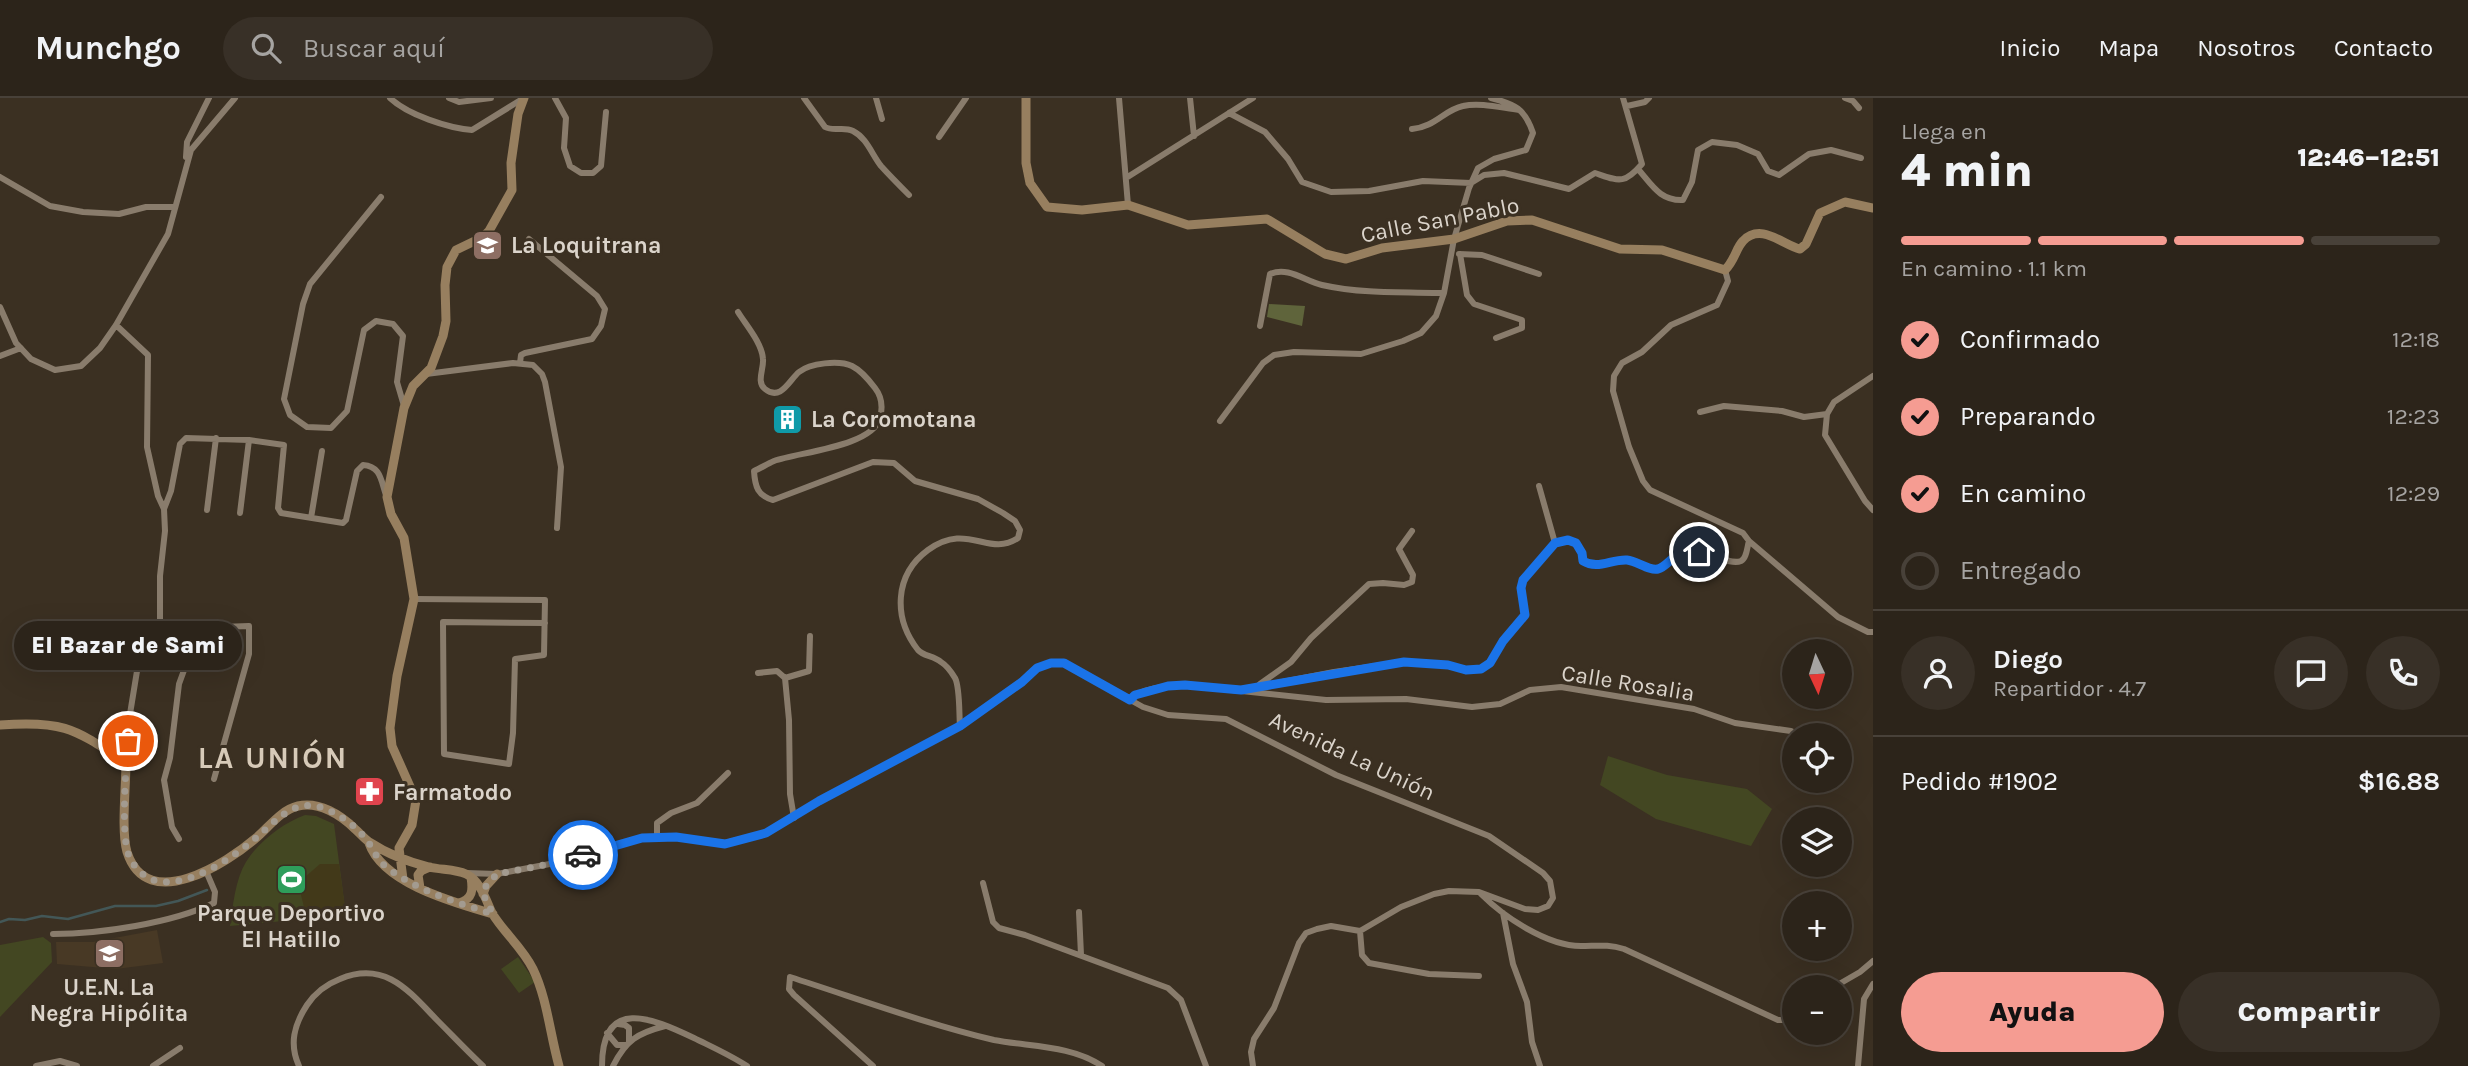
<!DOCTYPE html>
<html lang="es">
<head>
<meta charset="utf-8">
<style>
	body { margin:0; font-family:Karla,sans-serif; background:#383027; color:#f1f3f6; height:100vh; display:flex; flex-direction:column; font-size:26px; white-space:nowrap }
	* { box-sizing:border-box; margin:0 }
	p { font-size:23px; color:#a6a4a2 }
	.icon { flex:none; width:38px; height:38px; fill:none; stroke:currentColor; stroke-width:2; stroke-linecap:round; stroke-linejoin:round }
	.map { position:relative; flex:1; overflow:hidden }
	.sheet { display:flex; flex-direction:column; background:#2c241a; width:595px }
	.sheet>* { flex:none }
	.needle { width:46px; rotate:176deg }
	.fabs { position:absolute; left:1782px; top:541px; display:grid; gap:14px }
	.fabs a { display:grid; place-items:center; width:70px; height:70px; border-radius:50%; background:#2c241a; box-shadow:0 7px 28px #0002,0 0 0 2px #484139; font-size:35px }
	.pin { position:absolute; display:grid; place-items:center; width:60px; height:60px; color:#fff; margin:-30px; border:4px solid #fff; border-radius:50%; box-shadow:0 2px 7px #0007 }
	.courier { position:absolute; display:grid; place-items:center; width:70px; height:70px; margin:-35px; border:5px solid #1a73e8; border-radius:50%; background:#fff; color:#222; box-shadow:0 2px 9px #0007 }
	.bubble { position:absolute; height:49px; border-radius:24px; background:#2c241a; box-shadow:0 7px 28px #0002,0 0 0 2px #484139; font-size:23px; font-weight:800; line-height:49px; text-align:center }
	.headline em { font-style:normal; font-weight:800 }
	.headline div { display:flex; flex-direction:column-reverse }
	.headline { display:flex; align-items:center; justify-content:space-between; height:119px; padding:0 28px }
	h1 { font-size:46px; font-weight:800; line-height:52px }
	.bar { display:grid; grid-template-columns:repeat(4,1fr); gap:10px 7px; align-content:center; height:84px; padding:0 28px }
	.bar i { height:9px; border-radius:5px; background:#484139 }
	.bar .active { background:#f59c92 }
	.bar p { grid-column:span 4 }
	.line { display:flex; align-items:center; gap:18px; padding:0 28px; border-top:2px solid #484139 }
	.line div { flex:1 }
	.round { display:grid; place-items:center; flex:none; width:74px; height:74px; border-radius:37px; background:#383027 }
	ol { padding:0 28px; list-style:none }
	li { display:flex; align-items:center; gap:21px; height:77px }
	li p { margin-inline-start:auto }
	li .icon { padding:7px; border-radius:50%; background:#f59c92; color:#111; stroke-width:4 }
	li:last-child { color:#a6a4a2 }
	li i { width:38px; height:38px; border:4px solid #484139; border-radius:50% }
	.button { display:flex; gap:14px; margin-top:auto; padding:14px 28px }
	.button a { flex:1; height:80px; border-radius:42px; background:#f59c92; color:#111; font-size:28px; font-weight:800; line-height:80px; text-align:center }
	.button a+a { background:#383027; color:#f1f3f6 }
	header { display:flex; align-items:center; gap:42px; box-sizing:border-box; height:98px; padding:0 35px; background:#2c241a; border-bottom:2px solid #484139 }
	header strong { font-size:33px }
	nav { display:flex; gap:38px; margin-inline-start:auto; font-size:24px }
	.search { width:490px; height:63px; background:#383027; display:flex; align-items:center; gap:18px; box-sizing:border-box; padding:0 24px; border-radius:38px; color:#a6a4a2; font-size:26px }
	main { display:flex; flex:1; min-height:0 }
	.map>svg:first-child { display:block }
	.built { fill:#483925 }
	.green { fill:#434722 }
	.forest { fill:#5f643b }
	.sand { fill:#423919 }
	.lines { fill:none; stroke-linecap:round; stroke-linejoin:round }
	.stream { stroke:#435757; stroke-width:2.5 }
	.street { stroke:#897c6c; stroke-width:6 }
	.secondary { stroke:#977f5f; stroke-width:9 }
	.done { stroke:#a39b90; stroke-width:7; stroke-dasharray:0 12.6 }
	.route { stroke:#1a73e8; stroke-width:9 }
	.labels { text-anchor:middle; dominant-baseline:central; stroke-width:6; stroke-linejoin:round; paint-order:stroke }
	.street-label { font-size:23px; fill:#dbd4cb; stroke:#3b3022 }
	.poi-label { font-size:23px; font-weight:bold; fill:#dbd4cb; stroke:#3b3022; text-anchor:start }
	.district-label { font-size:30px; font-weight:bold; letter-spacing:2px; fill:#d7cab8; stroke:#3b3022 }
</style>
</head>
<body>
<header>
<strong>Munchgo</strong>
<div class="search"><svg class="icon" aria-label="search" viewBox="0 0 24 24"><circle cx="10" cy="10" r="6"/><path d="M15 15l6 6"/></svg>Buscar aquí</div>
<nav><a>Inicio</a><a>Mapa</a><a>Nosotros</a><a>Contacto</a></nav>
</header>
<main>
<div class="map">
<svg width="1873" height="968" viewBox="0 0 1873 968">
	<rect width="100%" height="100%" fill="#3b3022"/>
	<path class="built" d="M157,832L163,865L116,871L57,866L56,844H93Z"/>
	<path class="green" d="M1608,658L1667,677L1747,691L1772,711L1751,748L1656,721L1600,687Z
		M305,717L316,718L334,726L346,817L230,828C233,808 235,782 246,764C258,744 283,725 305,717Z
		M43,839L51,845L52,864L0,919V847Z
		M518,859L535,884L519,895L501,871Z"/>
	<path class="forest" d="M1269,206L1305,208L1302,228L1267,219Z"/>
	<path class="sand" d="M320,766H339L346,817L307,821L298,785Z"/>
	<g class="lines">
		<path class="stream" d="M0,824L9,821L25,822L42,818L68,821L115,808H156L178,803L207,792"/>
		<path class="street" d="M390,0C408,17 448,30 472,32L524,0
			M449,0L459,4L491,0
			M555,0L566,20L564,50L570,68L581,75H593L601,68L606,14
			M804,0L825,29C834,34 843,28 853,33C867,40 872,57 881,68C890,78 900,88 909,97
			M876,0L882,21
			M1119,0L1128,107
			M1190,0L1194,38
			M1845,0L1853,3L1859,10
			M1627,8L1645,4L1649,0
			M1229,15L1265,34L1288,61L1302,84L1331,94L1369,93L1423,83L1471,85L1484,77L1504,75L1569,91L1595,75C1619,83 1624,87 1642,66L1623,0
			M1412,31C1435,29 1444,12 1463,8C1480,4 1502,10 1519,12
			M939,39L966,0
			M186,59L187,44L209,0
			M1638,71C1652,87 1660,103 1683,102L1692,84L1698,52L1712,44L1737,47L1758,56L1768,73L1779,77L1809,56L1831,52L1861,60
			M0,79L50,108L83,114L119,116L146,109H174
			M1126,80L1253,0
			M381,99L310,186L303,206L284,301L290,317L307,329L331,330L347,313L364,232L376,223L393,226L403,238L397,284L404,308
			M1459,156L1482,157L1539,176
			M1460,156L1467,197L1474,206L1522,222V230L1496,240
			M0,209L16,245L31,261L55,272L81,268L100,250L116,227L168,136L191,52L235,0
			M738,214C746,227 762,245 763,261C764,271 756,284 765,291C781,304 790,281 799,274C810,265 839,262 852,268C860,272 869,282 875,290C882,299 883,309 880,320C872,349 798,354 774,363C767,366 761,370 754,373C755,389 758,398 773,402L873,364L894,365L915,383L978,401L1003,415L1015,423L1020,432L1018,440C988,460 968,423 928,452C894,477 893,520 918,552C923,558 934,558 941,564C946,567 952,575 955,580C960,589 959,616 960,628
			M116,227L148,257L147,349L158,398L164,411L165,433L160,478V521L138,567L129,622L126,664
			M1260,228L1270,176C1288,168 1305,183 1322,187C1362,196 1403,194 1444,195
			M0,258L21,250
			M520,265L521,257L525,255L592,241L601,228L605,211L597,198L529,141
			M426,276L513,265L533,267L542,276L545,284L561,369L557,430
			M1873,278L1834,304L1827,316L1825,337L1865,403L1873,412
			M1700,314L1724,308L1782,313L1804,319L1827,316
			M1220,323L1263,265L1274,257L1294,254L1361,256L1403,243L1421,235L1436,218L1444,195L1454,141L1469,90L1478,70L1494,61L1526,52L1533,35C1525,11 1515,6 1491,0
			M1539,388L1555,445
			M164,411L171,393L180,346L186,340L249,342L284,347L278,410L281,415L343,425L346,422L357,373L363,367C381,368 381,383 386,397
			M207,412L216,340
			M240,415L249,342
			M311,420L322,353
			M1749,443L1838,519L1868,534H1873
			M414,501L545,502L544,557L515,561L513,635L509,666L444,656L443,524L545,525
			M158,526L194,530L249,528V556L214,681
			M758,575L777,573L785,580L789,622L790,696L794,720
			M785,580L809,573L810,538
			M1260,586L1291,564L1311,540L1369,486L1383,485L1404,487L1412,484L1413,477L1399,451L1412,433
			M1241,592L1334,574L1404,564L1448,567L1466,572L1481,571L1490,564L1503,543L1525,517L1521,490L1523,482L1555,445L1568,442L1576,445L1582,455L1583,463C1597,472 1610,461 1625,462C1635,462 1646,471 1655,471C1663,471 1667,464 1673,460C1680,456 1686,455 1694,454C1707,453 1730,468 1741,463C1747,460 1747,449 1749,443L1743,435L1650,392L1643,383L1629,349L1613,293L1614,278L1622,265L1642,254L1671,227L1717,207L1728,183L1725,172
			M1130,602C1141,589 1169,588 1185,587L1326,602L1406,601L1472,609L1500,606L1530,592L1561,589L1694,611L1735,625L1791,633
			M657,738V725L671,715L697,705L728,675
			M179,741L172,729L164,682L170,660L179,586L195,542L194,530
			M466,775L497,776L555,765L642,740L676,739L725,745L766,735L819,703L960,628L1022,584L1037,570L1051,565H1064L1143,609L1168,617L1226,621L1336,677L1489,738L1543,775L1550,783L1553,800L1548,808L1538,812L1525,811L1479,794L1449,793L1434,796L1401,809L1360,833L1331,828L1317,831L1306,835L1299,845L1274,910L1254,941L1251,954L1253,968
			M983,785L993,824L999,830L1025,837L1168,890L1181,902L1206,968
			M1481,796C1504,819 1547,848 1581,848C1597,848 1608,846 1624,851L1778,922H1794
			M1079,814L1081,857
			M1503,815L1513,866L1527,904L1532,944L1540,968
			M1360,833L1362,857L1369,865L1429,876L1479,878
			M53,836C100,836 172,825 214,805L215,794L206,773
			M1834,889L1860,874L1873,863
			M618,926L625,927L629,930V944
			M607,935L617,947H626
			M36,968L60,963L77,968
			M153,968L180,950
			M299,968C289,946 294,927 307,907C315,895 327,886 340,881C385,862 409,893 437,922C452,937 467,953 483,968
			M602,968C602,898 652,920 694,940C712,949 730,957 747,968
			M613,968C626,942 638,935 665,928
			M873,968L794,897L789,891L790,879C856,900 926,926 994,942C1030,949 1071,947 1102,968
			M1858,968L1864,901L1873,886"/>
		<path class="secondary" d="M1026,0V65L1030,85L1047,109L1082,112L1128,107L1188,127L1267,121L1325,156L1346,161L1382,150L1454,141L1507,123L1532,122L1620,151L1662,152L1725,172C1735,162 1736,150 1743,143C1761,124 1783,147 1800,151L1806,146L1820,115L1845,104L1873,110
			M0,627C64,622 74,631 126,664C126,689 121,733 127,754C147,817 227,765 256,740C269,729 281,712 298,708C319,703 341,717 355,731C360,735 365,742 371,745C389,757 409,764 429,769C441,772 455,771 466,776C480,782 486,802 492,815C504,835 522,849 533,871C547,900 550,936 559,968
			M369,745C383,786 456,805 493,816
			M403,781L399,750L412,727L416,702L392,648L390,630L397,578L414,501L404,440L391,416L387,399L404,310L413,288L431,270L443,238L446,223L445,187L447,169L456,152L483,139L489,133L512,92L511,65L518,16L524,0
			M420,790L418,777L421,773L430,769
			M483,796L486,788L497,776
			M459,805C473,801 473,792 471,779"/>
	</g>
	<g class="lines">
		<path class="done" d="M128,643C126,668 121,733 128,755C132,768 144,780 157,783C189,790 234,759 257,739C275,724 290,704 316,708C335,712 357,728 368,744C377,756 375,761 390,772C421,794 458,805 493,816L483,796L486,788L497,776L555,765L583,757"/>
		<path class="route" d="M583,757L642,740L676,739L725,746L766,735L819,703L960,628L1022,584L1037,570L1051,565H1064L1130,602L1135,597L1168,588L1185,587L1241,592L1404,564L1448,567L1466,572L1481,571L1490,565L1503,543L1525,517L1521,490L1523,482L1555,445L1568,442L1576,445L1582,455L1583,463C1598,472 1611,461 1627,462C1637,463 1649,473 1658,471C1664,469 1667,465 1672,461C1680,456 1689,455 1699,454"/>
	</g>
	<defs>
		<symbol id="school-square" viewBox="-11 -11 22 22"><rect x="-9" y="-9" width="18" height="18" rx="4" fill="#8d6e63" stroke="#3b3022"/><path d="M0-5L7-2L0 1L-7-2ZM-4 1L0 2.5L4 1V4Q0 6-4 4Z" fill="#fff"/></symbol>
		<symbol id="building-square" viewBox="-11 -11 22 22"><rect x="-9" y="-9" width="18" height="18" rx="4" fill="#0f9aa8" stroke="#3b3022"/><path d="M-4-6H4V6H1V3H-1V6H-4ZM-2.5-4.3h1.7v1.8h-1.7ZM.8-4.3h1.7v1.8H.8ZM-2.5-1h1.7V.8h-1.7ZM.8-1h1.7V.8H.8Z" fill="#fff"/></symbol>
		<symbol id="pharmacy-square" viewBox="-11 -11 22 22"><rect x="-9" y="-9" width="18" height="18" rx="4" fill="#e0444e" stroke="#3b3022"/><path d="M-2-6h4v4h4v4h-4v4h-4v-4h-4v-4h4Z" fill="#fff"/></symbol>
		<symbol id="stadium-square" viewBox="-11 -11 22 22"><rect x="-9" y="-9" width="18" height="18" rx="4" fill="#2e9e5b" stroke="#3b3022"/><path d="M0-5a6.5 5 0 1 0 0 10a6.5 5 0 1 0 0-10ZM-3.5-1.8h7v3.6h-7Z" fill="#fff"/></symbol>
	</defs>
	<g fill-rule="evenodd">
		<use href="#school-square" x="470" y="130" width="35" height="35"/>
		<use href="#building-square" x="770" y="304" width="35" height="35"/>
		<use href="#pharmacy-square" x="352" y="676" width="35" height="35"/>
		<use href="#stadium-square" x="274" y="764" width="35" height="35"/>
		<use href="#school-square" x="92" y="838" width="35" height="35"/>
	</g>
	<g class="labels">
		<g class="street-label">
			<text transform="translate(1440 122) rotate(-11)">Calle San Pablo</text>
			<text transform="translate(1628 585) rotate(9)">Calle Rosalia</text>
			<text transform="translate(1352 658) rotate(25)">Avenida La Unión</text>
		</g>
		<g class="poi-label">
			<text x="511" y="147">La Loquitrana</text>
			<text x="811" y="321">La Coromotana</text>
			<text x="393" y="694">Farmatodo</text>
			<text x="291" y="815" text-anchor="middle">Parque Deportivo<tspan x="291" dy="26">El Hatillo</tspan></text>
			<text x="109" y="889" text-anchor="middle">U.E.N. La<tspan x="109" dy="26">Negra Hipólita</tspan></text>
		</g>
		<g class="district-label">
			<text x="273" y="660">LA UNIÓN</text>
		</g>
	</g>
</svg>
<div class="fabs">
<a><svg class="needle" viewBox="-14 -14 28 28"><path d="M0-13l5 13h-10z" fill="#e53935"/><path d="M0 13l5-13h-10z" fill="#a6a4a2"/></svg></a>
<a><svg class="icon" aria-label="locate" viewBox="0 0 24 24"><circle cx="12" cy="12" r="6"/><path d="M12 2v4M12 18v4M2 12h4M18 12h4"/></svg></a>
<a><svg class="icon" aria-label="layers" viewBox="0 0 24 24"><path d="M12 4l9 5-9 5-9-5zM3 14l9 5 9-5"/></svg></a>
<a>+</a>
<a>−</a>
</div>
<div class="pin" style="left:128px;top:643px;background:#ea580c"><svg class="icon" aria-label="bag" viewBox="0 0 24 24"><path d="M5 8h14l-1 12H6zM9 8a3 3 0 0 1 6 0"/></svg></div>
<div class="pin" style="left:1699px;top:454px;background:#1f2937"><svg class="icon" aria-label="home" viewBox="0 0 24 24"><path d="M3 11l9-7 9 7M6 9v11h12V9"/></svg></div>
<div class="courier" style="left:583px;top:757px"><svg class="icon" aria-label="car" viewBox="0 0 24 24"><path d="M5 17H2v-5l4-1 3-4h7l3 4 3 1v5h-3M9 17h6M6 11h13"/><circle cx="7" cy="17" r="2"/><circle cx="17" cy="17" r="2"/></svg></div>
<div class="bubble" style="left:14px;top:523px;width:228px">El Bazar de Sami</div>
</div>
<section class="sheet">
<div class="headline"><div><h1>4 min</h1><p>Llega en</p></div><em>12:46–12:51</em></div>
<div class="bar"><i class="active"></i><i class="active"></i><i class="active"></i><i></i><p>En camino · 1.1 km</p></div>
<ol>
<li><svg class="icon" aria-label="check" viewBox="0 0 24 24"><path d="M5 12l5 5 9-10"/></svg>Confirmado<p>12:18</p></li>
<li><svg class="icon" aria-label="check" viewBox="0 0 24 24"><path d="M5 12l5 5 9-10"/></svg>Preparando<p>12:23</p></li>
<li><svg class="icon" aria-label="check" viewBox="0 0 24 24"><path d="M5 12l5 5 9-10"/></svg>En camino<p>12:29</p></li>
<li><i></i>Entregado</li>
</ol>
<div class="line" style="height:126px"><a class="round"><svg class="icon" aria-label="person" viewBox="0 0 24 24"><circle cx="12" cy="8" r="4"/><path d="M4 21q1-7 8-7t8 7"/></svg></a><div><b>Diego</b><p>Repartidor · 4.7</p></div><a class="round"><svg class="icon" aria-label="chat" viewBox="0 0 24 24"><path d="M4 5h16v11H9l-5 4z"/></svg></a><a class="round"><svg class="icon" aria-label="phone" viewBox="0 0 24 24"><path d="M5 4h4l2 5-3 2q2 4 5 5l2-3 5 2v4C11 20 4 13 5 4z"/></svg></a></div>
<div class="line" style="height:91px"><div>Pedido #1902</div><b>$16.88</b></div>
<div class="button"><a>Ayuda</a><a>Compartir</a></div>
</section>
</main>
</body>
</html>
